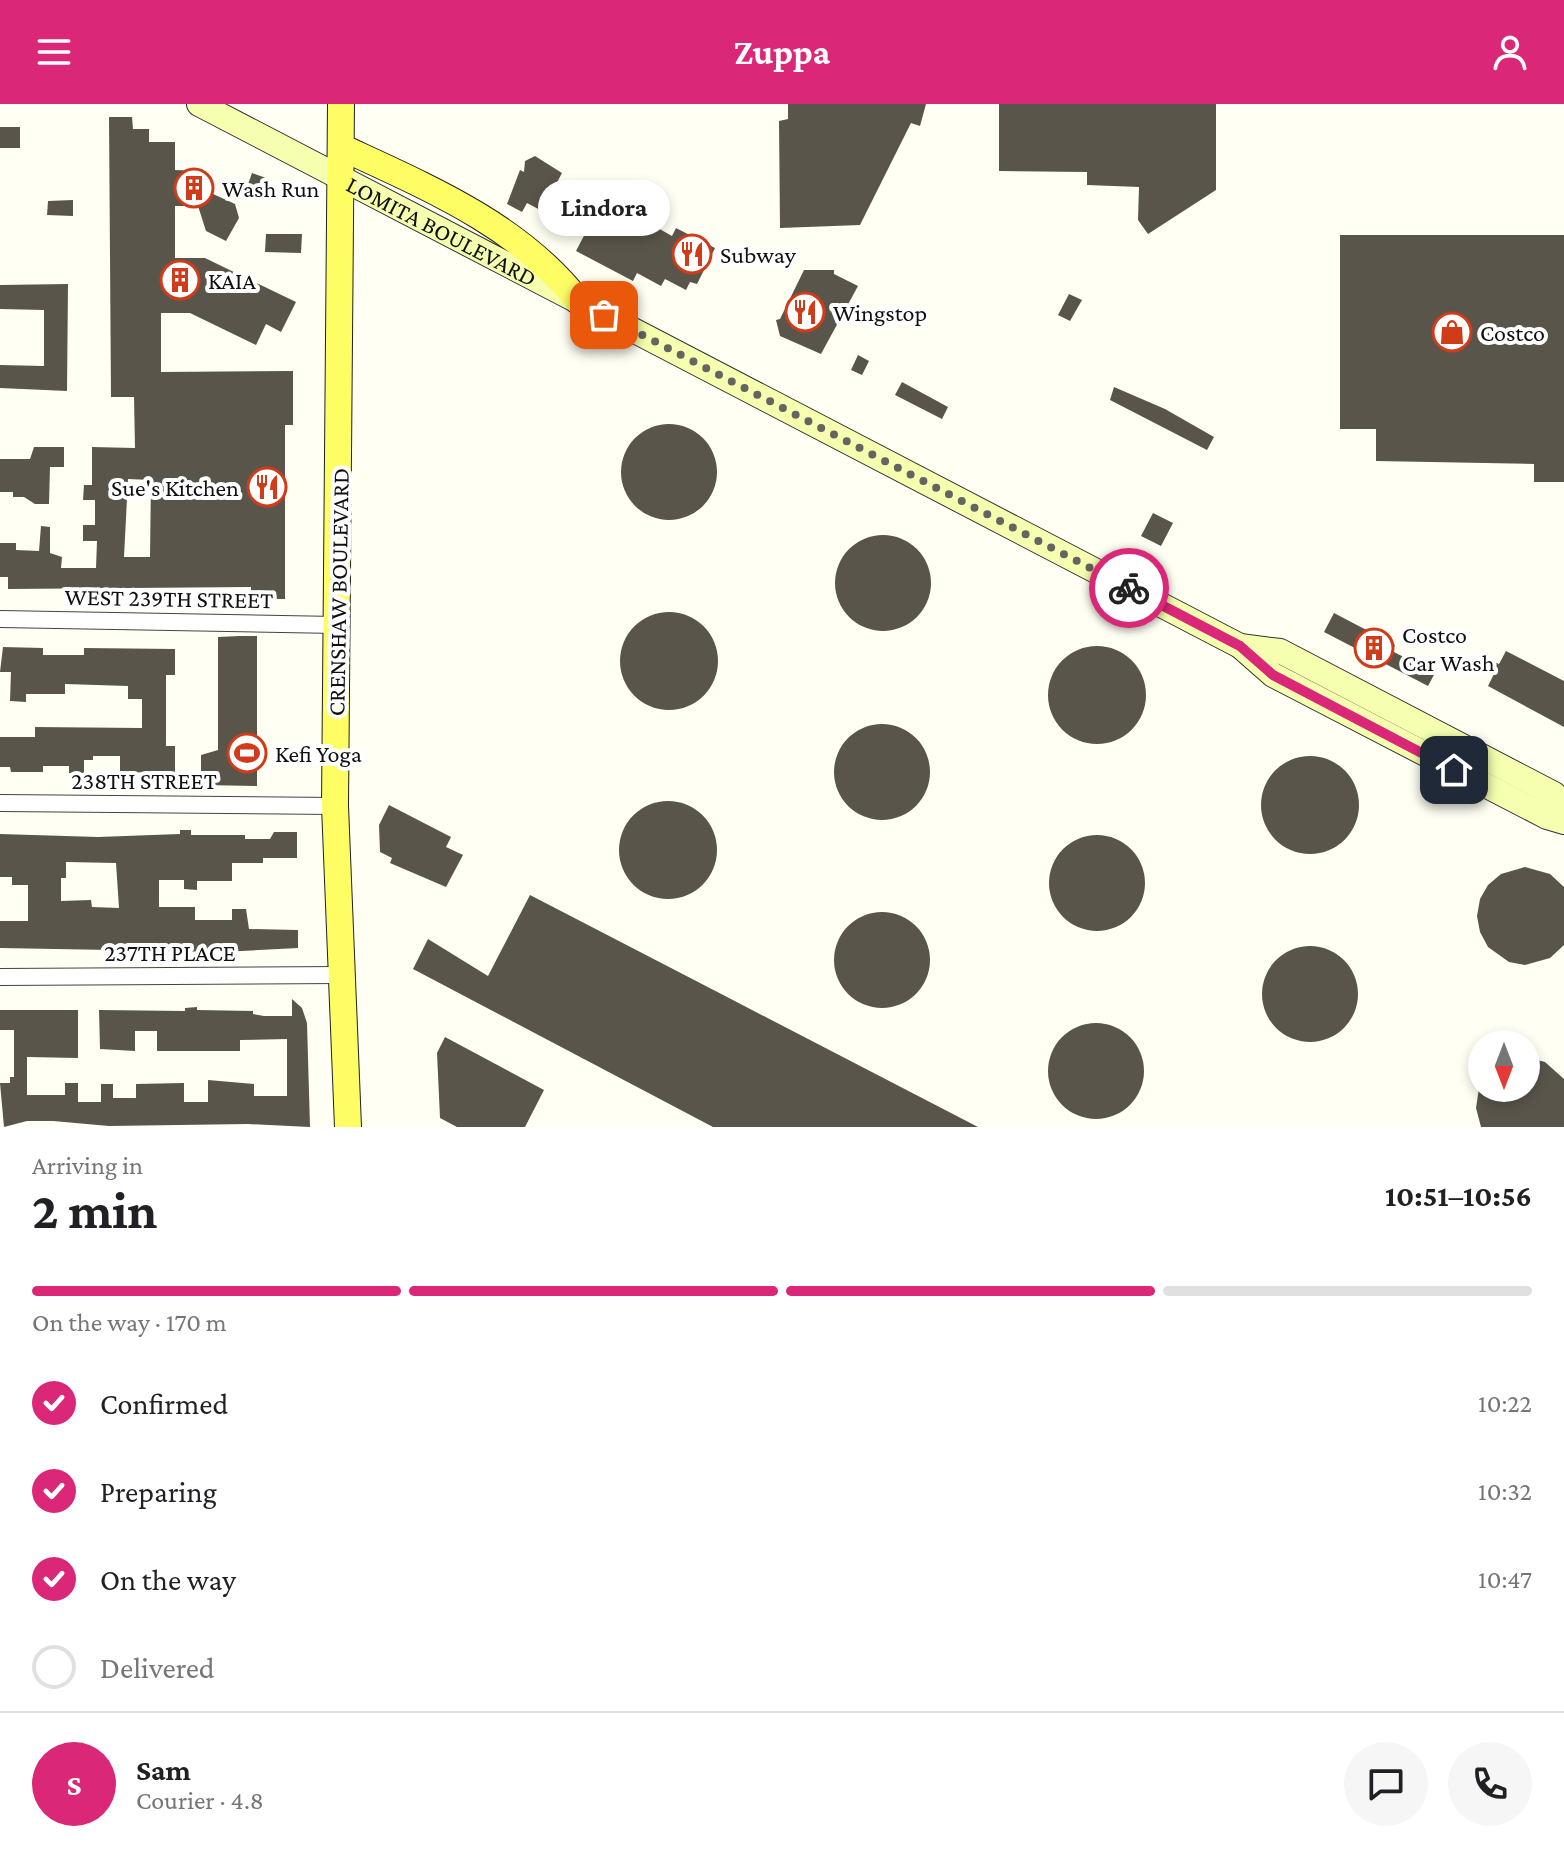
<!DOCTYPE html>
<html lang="en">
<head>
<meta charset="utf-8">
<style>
	body { margin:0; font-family:"Crimson Pro",serif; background:#f6f6f6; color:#202124; height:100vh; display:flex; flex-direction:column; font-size:30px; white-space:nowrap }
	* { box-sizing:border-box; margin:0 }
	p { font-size:26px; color:#757577 }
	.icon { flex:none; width:44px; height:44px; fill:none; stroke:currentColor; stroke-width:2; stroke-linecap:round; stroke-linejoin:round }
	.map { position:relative; height:1023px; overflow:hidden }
	.panel { display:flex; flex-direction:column; background:#fff; flex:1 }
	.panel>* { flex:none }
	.needle { width:52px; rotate:180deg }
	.buttons { position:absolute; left:1468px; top:926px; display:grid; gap:16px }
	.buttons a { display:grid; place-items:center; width:72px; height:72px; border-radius:50%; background:#fff; box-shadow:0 4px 12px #0003; font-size:40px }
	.pin { position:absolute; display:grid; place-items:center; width:68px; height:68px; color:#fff; margin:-34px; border-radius:16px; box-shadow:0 4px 12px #0006 }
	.courier { position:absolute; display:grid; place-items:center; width:80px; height:80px; margin:-40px; border:6px solid #db2777; border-radius:50%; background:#fff; color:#222; box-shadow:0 2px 10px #0007 }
	.bubble { position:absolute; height:56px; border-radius:28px; background:#fff; box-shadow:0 4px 12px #0003; font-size:26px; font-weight:700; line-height:56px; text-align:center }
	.head em { font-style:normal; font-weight:700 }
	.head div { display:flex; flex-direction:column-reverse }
	.head { display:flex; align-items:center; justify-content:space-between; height:136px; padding:0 32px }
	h1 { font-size:52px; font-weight:700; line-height:60px }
	.bar { display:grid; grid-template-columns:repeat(4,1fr); gap:12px 8px; align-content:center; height:96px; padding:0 32px }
	.bar i { height:10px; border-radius:6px; background:#e0e0e0 }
	.bar .active { background:#db2777 }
	.bar p { grid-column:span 4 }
	.line { display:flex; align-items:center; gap:20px; padding:0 32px; border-top:2px solid #e0e0e0 }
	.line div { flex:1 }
	.round { display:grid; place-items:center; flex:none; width:84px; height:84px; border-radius:42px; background:#f6f6f6 }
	ol { padding:0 32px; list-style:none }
	li { display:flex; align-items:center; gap:24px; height:88px }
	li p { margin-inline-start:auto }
	li .icon { padding:8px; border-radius:50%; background:#db2777; color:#fff; stroke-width:4 }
	li:last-child { color:#757577 }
	li i { width:44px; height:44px; border:4px solid #e0e0e0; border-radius:50% }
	header { display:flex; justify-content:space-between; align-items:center; height:104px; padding:0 32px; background:#db2777; color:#fff; font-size:36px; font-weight:700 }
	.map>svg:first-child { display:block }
	.building { fill:#5a554b; fill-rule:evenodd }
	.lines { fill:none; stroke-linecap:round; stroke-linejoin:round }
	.minor-casing { stroke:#434343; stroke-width:18 }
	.secondary-casing { stroke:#323232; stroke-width:26 }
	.primary-casing { stroke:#212121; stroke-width:28 }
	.minor { stroke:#fff; stroke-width:16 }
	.secondary { stroke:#f5ffaf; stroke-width:24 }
	.primary { stroke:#fffd64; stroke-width:26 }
	.done { stroke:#646460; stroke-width:8; stroke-dasharray:0 14.4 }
	.route { stroke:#db2777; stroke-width:10 }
	.labels { text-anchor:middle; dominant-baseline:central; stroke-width:8; stroke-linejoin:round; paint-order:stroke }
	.poi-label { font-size:24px; fill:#101010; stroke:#fff; text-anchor:start }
	.street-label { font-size:24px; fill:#101010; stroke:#fff }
</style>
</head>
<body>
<header><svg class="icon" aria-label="menu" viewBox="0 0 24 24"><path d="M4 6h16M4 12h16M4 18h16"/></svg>Zuppa<svg class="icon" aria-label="person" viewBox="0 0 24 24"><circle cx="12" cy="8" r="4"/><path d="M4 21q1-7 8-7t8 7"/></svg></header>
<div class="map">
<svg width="1564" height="1023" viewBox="0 0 1564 1023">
	<rect width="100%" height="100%" fill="#fffff4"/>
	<path class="building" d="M788,0H926L920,22L911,19L860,121L780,124L779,17L788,15Z
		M999,0H1216V86L1148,130L1138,116L1139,83L1087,81V68L999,67Z
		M109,13H132L133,25H149V38H175V66L201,67L200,84L235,100L239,114L226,137L206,127L198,102H175V154H205L296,198L281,228L266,220L256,241L190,209H161V268L293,267V321H285V495H251V483L8,485V473H0V439H16V446L39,447L41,422L50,423V449L62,453L61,464H96L97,437H83V421H95V396H83L84,381H92V343L135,344L134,293H111ZM128,375L151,376L150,453H124Z
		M0,23H20V44H0Z
		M535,52L562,69L542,107L527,99L522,108L507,100L520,66L524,68L525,57Z
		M252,69L269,75L263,93L246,86Z
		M73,96V112L47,111L48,97Z
		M599,103L645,127L649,119L672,132L676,124L715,144L697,180L690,178L686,186L665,175L661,182L637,169L633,177L576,147Z
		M266,130H302L301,149L265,148Z
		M1340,131H1564V378H1534V360L1376,357V325H1340Z
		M804,166H834V170L858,182L821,250L780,232L776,216L780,215Z
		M68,180L67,287L0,284V261L44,262V206L0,205V181Z
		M1069,190L1082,196L1070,217L1058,211Z
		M858,251L869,257L862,271L851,266Z
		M902,278L948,303L942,315L895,291Z
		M1114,283L1165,305L1214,333L1207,346L1110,296Z
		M621 368a48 48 0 1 1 96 0a48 48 0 1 1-96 0Z
		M34,343H64V363H50L49,400H35L24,393H13V388H0V355H30Z
		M1153,409L1173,419L1161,442L1141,432Z
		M835 479a48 48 0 1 1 96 0a48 48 0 1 1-96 0Z
		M620 557a49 49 0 1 1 98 0a49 49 0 1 1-98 0Z
		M1334,509L1395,541L1392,547L1435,569L1428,582L1324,528Z
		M239,532H257V682L201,681V651L218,646V533Z
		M1048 591a49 49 0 1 1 98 0a49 49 0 1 1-98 0Z
		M3,543L43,544V551H84V544L175,545V571H166V642H175V669L120,668V652H93V656H84V669H69V662H43V668H11L10,663H0V633H35V623L142,624V595H128V582L65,580V590H26V598L10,597L11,568H0Z
		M1506,547L1564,577V623L1488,582L1494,570L1477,562L1482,552L1499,560Z
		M834 668a48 48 0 1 1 96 0a48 48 0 1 1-96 0Z
		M1261 701a49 49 0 1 1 98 0a49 49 0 1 1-98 0Z
		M619 746a49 49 0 1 1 98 0a49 49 0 1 1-98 0Z
		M389,701L451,733L446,743L463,751L446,783L390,759L392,754L380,748L379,721Z
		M180,726H191V731H245V735H270L274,728H297V754H263V759H232V777H197V786L184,785V776H159V803H195V816H232V805H246L249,825L298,826V844L222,848L0,844V817H28V781H12V773H0V730L98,733L180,730ZM66,758L116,759L119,804L92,803L91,796L61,797V774H66Z
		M1049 779a48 48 0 1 1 96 0a48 48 0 1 1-96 0Z
		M1525,763L1550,770L1564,783V841L1550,854L1525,861L1509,858L1488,843L1480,828L1477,812L1480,795L1488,781L1501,770Z
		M530,791L729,894L978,1023H713L413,865L428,835L488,872Z
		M834 856a48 48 0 1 1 96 0a48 48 0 1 1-96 0Z
		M1262 890a48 48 0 1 1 96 0a48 48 0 1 1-96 0Z
		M292,895L302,904L307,919L310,1023L248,1020L109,1022L53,1017H27L4,1023L0,979H10V973H14V926H0V906H78V954L27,953V991H65V979H78V998H101V980H113V994H136V980L184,979V998H208V976L254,980V992H287V935L240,936V947H157V927H135V947L100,945L99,906L185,907V904L197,903V906L253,907V910L264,912H292Z
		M1048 967a48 48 0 1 1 96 0a48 48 0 1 1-96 0Z
		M445,933L544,986L525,1023H457L440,1014L437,949Z
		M1526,953L1545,958L1564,975V1023H1481L1476,1004L1479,984H1526Z"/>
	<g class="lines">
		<defs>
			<path id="minor" d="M0,515L337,521
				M0,699L335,702
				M0,873L340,871"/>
			<g id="secondary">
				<path id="s1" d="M199,0L1240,542L1273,571L1547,713L1564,718"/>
				<path d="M1240,542L1280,547L1554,690L1564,699"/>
			</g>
			<path id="primary" d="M341,0L335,702L348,1023
				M341,43C427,83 519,121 578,197"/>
		</defs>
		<use href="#minor" class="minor-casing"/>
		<use href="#secondary" class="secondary-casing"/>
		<use href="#primary" class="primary-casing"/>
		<use href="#minor" class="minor"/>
		<use href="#secondary" class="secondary"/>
		<use href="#primary" class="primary"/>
	</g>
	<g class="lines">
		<path class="done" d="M604,211L1129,484"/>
		<path class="route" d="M1129,484L1240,542L1273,571L1454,666"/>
	</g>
	<defs>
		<symbol id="building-ring" viewBox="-11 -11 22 22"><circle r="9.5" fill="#fff" stroke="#d03b19" stroke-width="1.5"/><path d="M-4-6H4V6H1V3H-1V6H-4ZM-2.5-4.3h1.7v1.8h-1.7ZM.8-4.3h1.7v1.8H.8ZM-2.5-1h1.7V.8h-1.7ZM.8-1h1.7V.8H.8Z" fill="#d03b19"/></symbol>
		<symbol id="restaurant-ring" viewBox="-11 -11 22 22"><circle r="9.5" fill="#fff" stroke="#d03b19" stroke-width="1.5"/><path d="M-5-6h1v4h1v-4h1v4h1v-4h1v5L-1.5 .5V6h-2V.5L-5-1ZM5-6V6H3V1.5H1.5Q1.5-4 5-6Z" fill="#d03b19"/></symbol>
		<symbol id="shop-ring" viewBox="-11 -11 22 22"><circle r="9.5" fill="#fff" stroke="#d03b19" stroke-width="1.5"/><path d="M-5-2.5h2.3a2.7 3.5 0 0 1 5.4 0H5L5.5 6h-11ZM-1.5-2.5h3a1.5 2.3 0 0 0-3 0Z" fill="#d03b19"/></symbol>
		<symbol id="stadium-ring" viewBox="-11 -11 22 22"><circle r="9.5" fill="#fff" stroke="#d03b19" stroke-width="1.5"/><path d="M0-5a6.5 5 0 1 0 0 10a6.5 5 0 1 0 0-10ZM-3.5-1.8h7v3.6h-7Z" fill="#d03b19"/></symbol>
	</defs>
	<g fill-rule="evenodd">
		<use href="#building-ring" x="172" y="62" width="44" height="44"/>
		<use href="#restaurant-ring" x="670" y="128" width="44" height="44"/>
		<use href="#building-ring" x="158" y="154" width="44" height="44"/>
		<use href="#restaurant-ring" x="783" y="186" width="44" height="44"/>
		<use href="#shop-ring" x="1430" y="206" width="44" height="44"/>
		<use href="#restaurant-ring" x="245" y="361" width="44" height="44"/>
		<use href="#building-ring" x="1352" y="522" width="44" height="44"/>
		<use href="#stadium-ring" x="225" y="627" width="44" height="44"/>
	</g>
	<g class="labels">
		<g class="poi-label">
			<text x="222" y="84">Wash Run</text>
			<text x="720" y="150">Subway</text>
			<text x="208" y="176">KAIA</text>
			<text x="833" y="208">Wingstop</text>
			<text x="1480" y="228">Costco</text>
			<text x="239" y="383" text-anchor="end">Sue's Kitchen</text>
			<text x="1402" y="530">Costco<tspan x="1402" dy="28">Car Wash</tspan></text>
			<text x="275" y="649">Kefi Yoga</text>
		</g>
		<g class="street-label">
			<text stroke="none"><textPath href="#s1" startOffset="274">LOMITA BOULEVARD</textPath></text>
			<text transform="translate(338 488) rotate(-89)">CRENSHAW BOULEVARD</text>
			<text transform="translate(169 494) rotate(1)">WEST 239TH STREET</text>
			<text x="144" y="676">238TH STREET</text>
			<text x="170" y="848">237TH PLACE</text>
		</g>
	</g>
</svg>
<div class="buttons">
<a><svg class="needle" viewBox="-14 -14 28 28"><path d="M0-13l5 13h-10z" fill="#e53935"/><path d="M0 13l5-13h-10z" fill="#757577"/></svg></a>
</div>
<div class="pin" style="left:604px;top:211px;background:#ea580c"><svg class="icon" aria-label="bag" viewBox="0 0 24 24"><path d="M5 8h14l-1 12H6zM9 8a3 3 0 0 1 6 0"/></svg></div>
<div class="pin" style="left:1454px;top:666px;background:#1f2937"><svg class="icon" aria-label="home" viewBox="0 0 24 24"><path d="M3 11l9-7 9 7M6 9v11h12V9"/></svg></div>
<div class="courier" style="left:1129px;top:484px"><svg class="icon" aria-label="bike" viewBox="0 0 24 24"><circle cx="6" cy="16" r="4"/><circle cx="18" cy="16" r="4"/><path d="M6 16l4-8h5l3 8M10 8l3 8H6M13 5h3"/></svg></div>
<div class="bubble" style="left:538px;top:76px;width:132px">Lindora</div>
</div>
<section class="panel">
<div class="head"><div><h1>2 min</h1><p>Arriving in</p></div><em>10:51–10:56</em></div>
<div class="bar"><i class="active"></i><i class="active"></i><i class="active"></i><i></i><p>On the way · 170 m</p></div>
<ol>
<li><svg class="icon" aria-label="check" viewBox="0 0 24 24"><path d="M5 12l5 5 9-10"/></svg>Confirmed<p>10:22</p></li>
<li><svg class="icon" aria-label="check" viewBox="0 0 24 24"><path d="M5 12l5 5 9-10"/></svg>Preparing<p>10:32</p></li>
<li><svg class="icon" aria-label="check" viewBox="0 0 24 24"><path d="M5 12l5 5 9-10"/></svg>On the way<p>10:47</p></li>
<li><i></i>Delivered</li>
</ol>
<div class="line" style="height:144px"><b class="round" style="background:#db2777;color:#fff">S</b><div><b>Sam</b><p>Courier · 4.8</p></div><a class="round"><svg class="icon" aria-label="chat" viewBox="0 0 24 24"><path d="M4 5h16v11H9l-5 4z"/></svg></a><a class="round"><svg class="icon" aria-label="phone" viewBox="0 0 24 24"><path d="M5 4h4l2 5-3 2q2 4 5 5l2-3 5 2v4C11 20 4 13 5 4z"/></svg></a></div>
</section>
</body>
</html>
